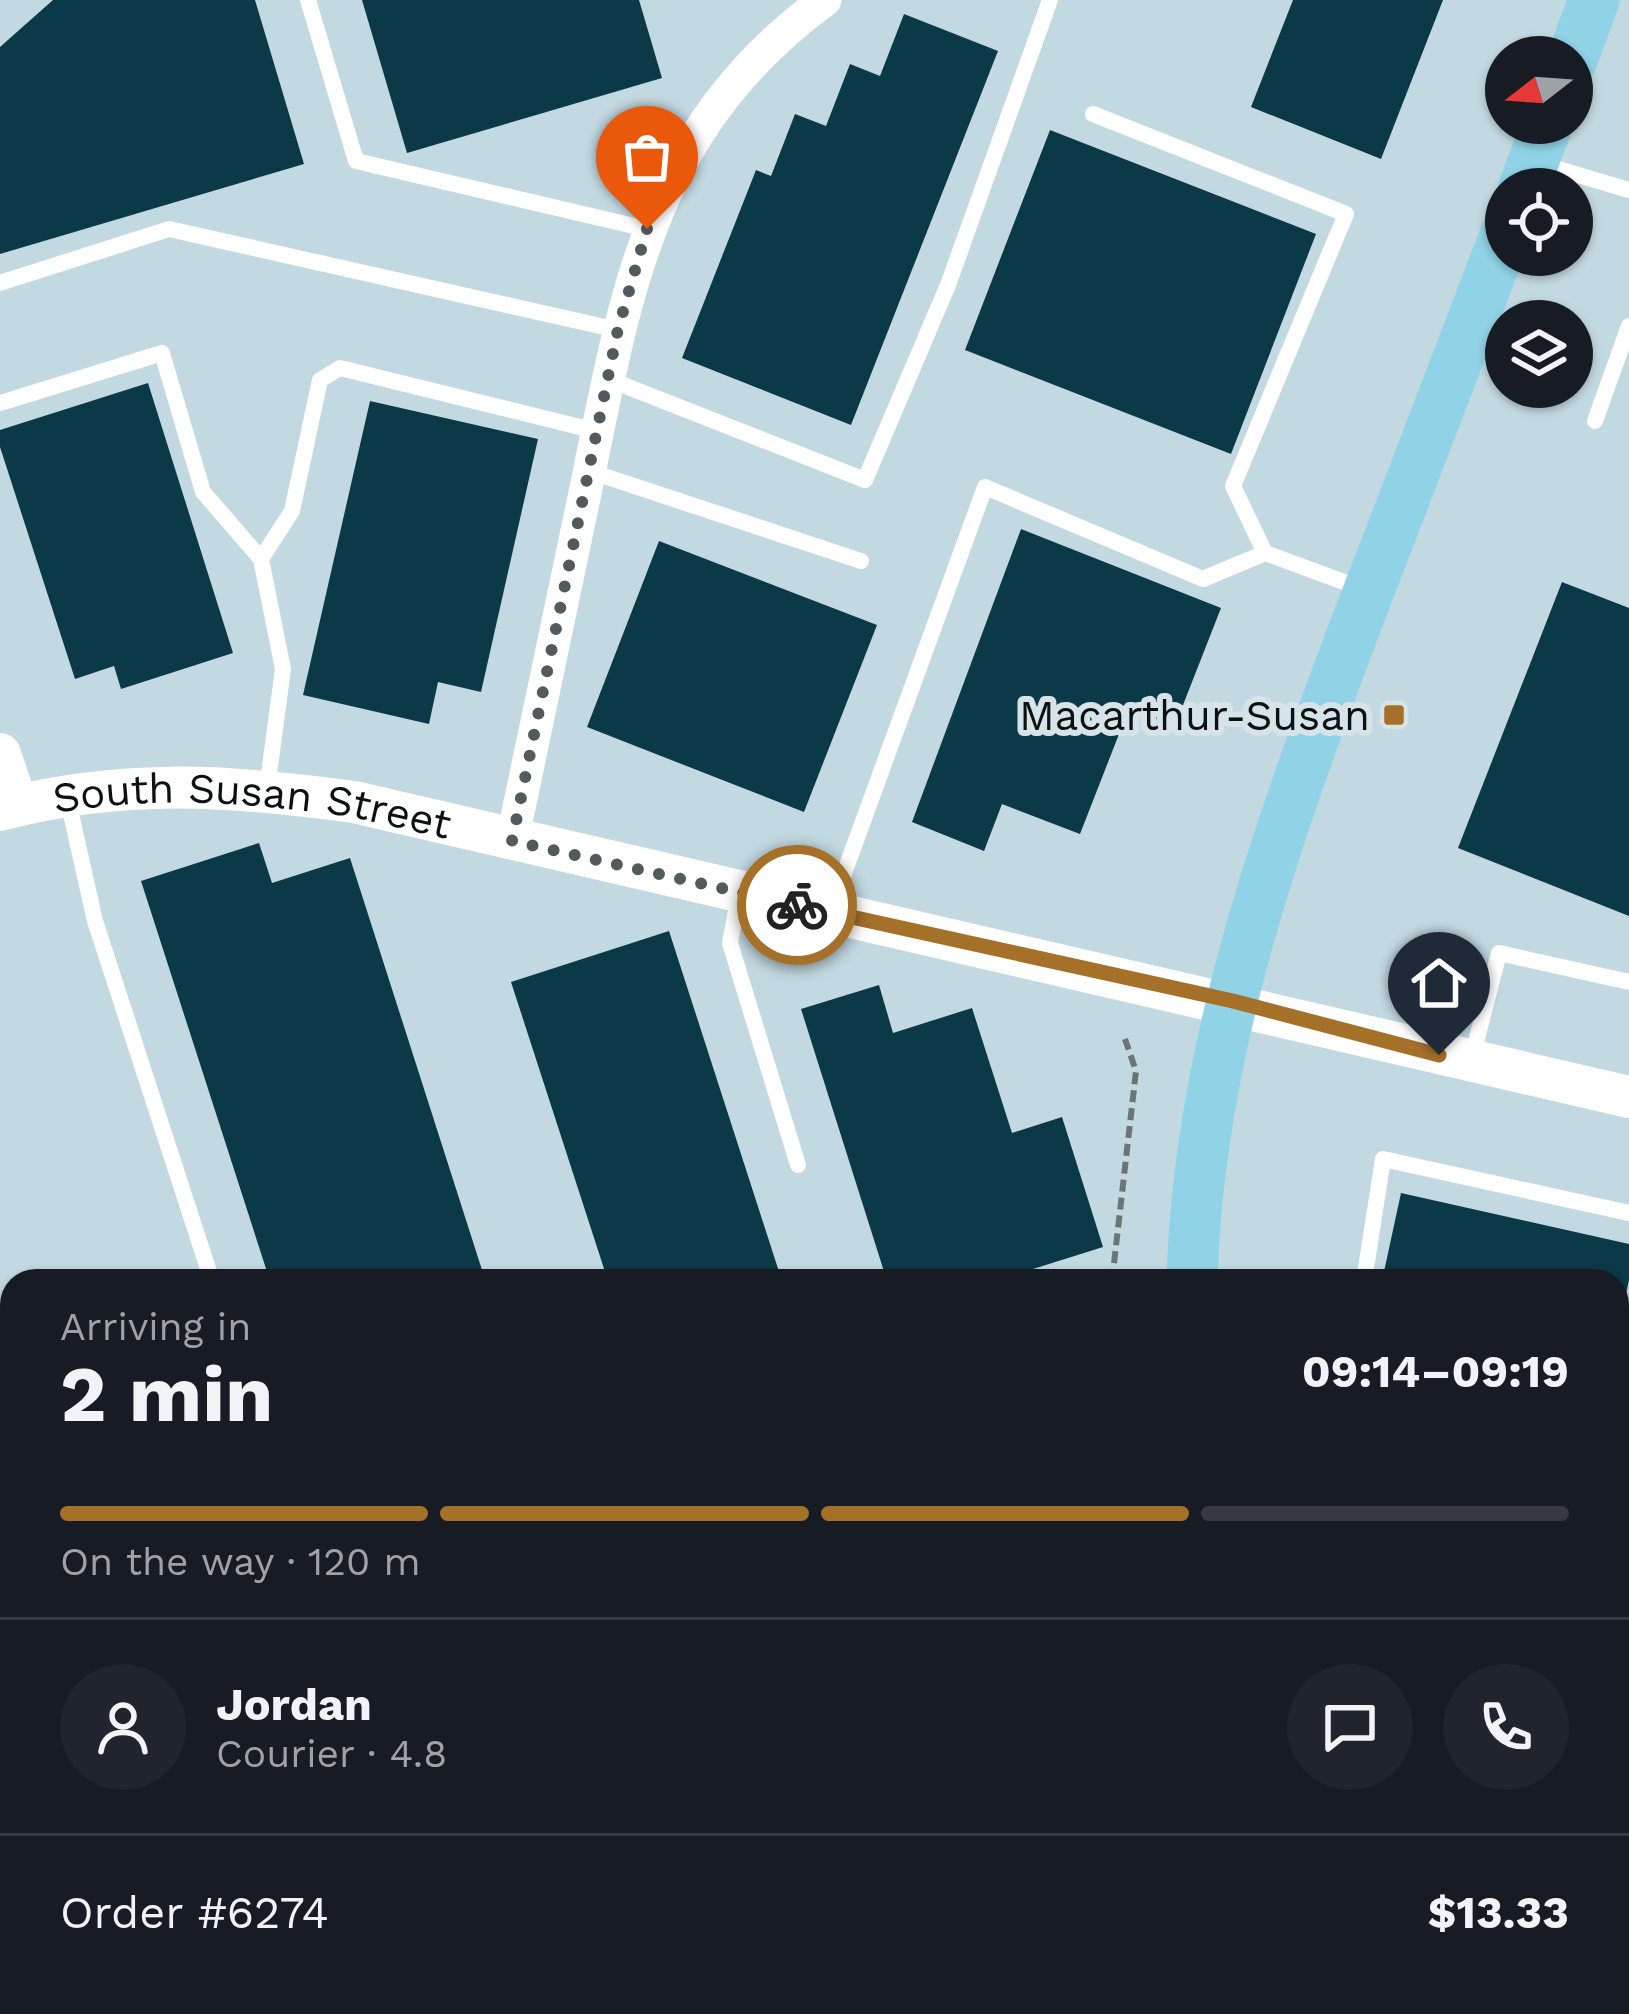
<!DOCTYPE html>
<html lang="en">
<head>
<meta charset="utf-8">
<style>
	body { margin:0; font-family:"Work Sans",sans-serif; background:#20242c; color:#f1f3f6; height:100vh; display:flex; flex-direction:column; font-size:45px; white-space:nowrap }
	* { box-sizing:border-box; margin:0 }
	p { font-size:39px; color:#9ea1a6 }
	.icon { flex:none; width:66px; height:66px; fill:none; stroke:currentColor; stroke-width:2; stroke-linecap:round; stroke-linejoin:round }
	.map { position:relative; flex:1; overflow:hidden }
	.panel { position:absolute; left:0px; top:1269px; width:1629px; height:747px; display:flex; flex-direction:column; background:#171b24; border-radius:36px 36px 0 0; box-shadow:0 3px 9px #0004 }
	.panel>* { flex:none }
	.needle { width:78px; rotate:253deg }
	.controls { position:absolute; left:1485px; top:36px; display:grid; gap:24px }
	.controls a { display:grid; place-items:center; width:108px; height:108px; border-radius:50%; background:#171b24; box-shadow:0 3px 9px #0004; font-size:60px }
	.pin { position:absolute; display:grid; place-items:center; width:102px; height:102px; color:#fff; margin:-123px -51px; border-radius:50% 50% 50% 0; rotate:-45deg; box-shadow:0 0 12px #0007 }
	.pin .icon { rotate:45deg }
	.courier { position:absolute; display:grid; place-items:center; width:120px; height:120px; margin:-60px; border:9px solid #a57129; border-radius:50%; background:#fff; color:#222; box-shadow:0 3px 15px #0007 }
	.overview em { font-style:normal; font-weight:700 }
	.overview div { display:flex; flex-direction:column-reverse }
	.overview { display:flex; align-items:center; justify-content:space-between; height:204px; padding:0 60px }
	h1 { font-size:78px; font-weight:700; line-height:90px }
	.bar { display:grid; grid-template-columns:repeat(4,1fr); gap:18px 12px; align-content:center; height:144px; padding:0 60px }
	.bar i { height:15px; border-radius:9px; background:#363941 }
	.bar .on { background:#a57129 }
	.bar p { grid-column:span 4 }
	.line { display:flex; align-items:center; gap:30px; padding:0 60px; border-top:3px solid #363941 }
	.line div { flex:1 }
	.round { display:grid; place-items:center; flex:none; width:126px; height:126px; border-radius:63px; background:#20242c }
	.map>svg:first-child { display:block }
	.built { fill:#c3d9e1; fill-rule:evenodd }
	.building { fill:#0b3947 }
	.lines { fill:none; stroke-linecap:round; stroke-linejoin:round }
	.path { stroke:#6c7477; stroke-width:6; stroke-dasharray:12 6; stroke-linecap:butt }
	.service { stroke:#fff; stroke-width:16 }
	.minor { stroke:#fff; stroke-width:33 }
	.tertiary { stroke:#fff; stroke-width:42 }
	.primary { stroke:#91d3e6; stroke-width:51 }
	.done { stroke:#535a5d; stroke-width:12; stroke-dasharray:0 21.6 }
	.route { stroke:#a57129; stroke-width:15 }
	.poi-dot { fill:#a57129; stroke:#d6e3e8; stroke-width:4.5 }
	.labels { text-anchor:middle; dominant-baseline:central; stroke-width:12; stroke-linejoin:round; paint-order:stroke }
	.poi-label { font-size:42px; fill:#0c1112; stroke:#d6e3e8; text-anchor:end }
	.street-label { font-size:42px; fill:#0c1112; stroke:#d6e3e8 }
</style>
</head>
<body>
<div class="map">
<svg width="1629" height="2014" viewBox="0 0 1629 2014">
	<rect width="100%" height="100%" fill="#d6e3e8"/>
	<path class="built" d="M0,0H1629V2014H0ZM1506,57H1572V123H1506ZM1506,189H1572V255H1506ZM1506,321H1572V387H1506ZM12,1281H1617V2004H12Z"/>
	<path class="building" d="M53,0H255L304,164L0,254V47Z
		M362,0H639L662,78L407,153Z
		M1293,0H1443L1381,159L1251,107Z
		M904,14L998,51L851,425L682,358L756,170L771,176L795,114L826,126L850,64L880,76Z
		M1050,130L1316,234L1231,454L965,350Z
		M148,383L233,653L121,689L114,666L75,679L0,447V430Z
		M370,401L538,439L481,692L438,682L429,724L303,695Z
		M1021,529L1221,608L1174,728L1128,711L1080,834L1002,804L984,851L912,822Z
		M659,541L877,625L804,812L587,727Z
		M1562,582L1629,608V916L1458,848Z
		M259,843L272,883L350,858L483,1273L457,1281H270L141,881Z
		M669,931L782,1281H608L511,982Z
		M879,985L893,1033L972,1008L1012,1133L1062,1117L1103,1247L995,1281H887L801,1009Z
		M1401,1193L1629,1244V1280L1619,1327L1617,1281H1382Z
		M1617,1599L1629,1633V1778L1617,1782Z
		M12,1846V2004H78L81,2014H0V1850Z
		M1629,1940V2014H1479L1476,2004H1617V1944Z
		M532,2004H769V2005L740,2014H535Z
		M959,2004H1132L1135,2014H962Z"/>
	<g class="lines">
		<path class="path" d="M1112,1281L1136,1071L1125,1039
			M1226,2004L1229,2014"/>
		<path class="service" d="M308,0L356,161L647,229
			M1093,114L1346,214L1233,486L1265,553
			M1538,163L1629,190
			M0,283L169,229L618,330
			M608,379L865,480L948,285L1050,0
			M0,403L162,353L203,492L261,559L283,669L267,789
			M1595,421L1629,326
			M589,471L861,561
			M261,559L292,511L320,380L340,368L596,431
			M67,796L95,921L212,1281
			M739,895L730,943L798,1165
			M831,909L985,487L1203,579L1265,553L1363,589
			M1471,1062L1499,953L1629,982
			M1364,1281L1383,1159L1629,1213
			M1617,1427L1629,1429
			M0,1765L12,1761
			M1617,1839L1629,1835
			M1617,1916L1629,1912
			M157,2004L160,2014
			M367,2004L372,2014
			M828,2004L831,2014
			M905,2004L908,2014
			M1458,2004L1461,2014"/>
		<path class="minor" d="M512,841C537,725 561,609 585,493C626,293 648,130 825,0"/>
		<g class="tertiary">
			<path d="M0,754L17,805"/>
			<path id="s1" d="M0,810C123,778 229,785 354,802L1629,1097"/>
		</g>
		<path class="primary" d="M1572,60L1594,0
			M1523,189L1548,123
			M1192,1281C1198,1047 1281,822 1363,606C1411,482 1458,358 1506,233
			M1311,2004L1314,2014"/>
	</g>
	<g class="lines">
		<path class="done" d="M647,229L618,329L512,841L797,905"/>
		<path class="route" d="M797,905L1233,1001L1439,1055"/>
	</g>
	<rect class="poi-dot" x="1382" y="703" width="24" height="24" rx="6"/>
	<g class="labels">
		<g class="poi-label">
			<text x="1370" y="715">Macarthur-Susan</text>
		</g>
		<g class="street-label">
			<text stroke="none"><textPath href="#s1" startOffset="255">South Susan Street</textPath></text>
		</g>
	</g>
</svg>
<div class="controls">
<a><svg class="needle" viewBox="-14 -14 28 28"><path d="M0-13l5 13h-10z" fill="#e53935"/><path d="M0 13l5-13h-10z" fill="#9ea1a6"/></svg></a>
<a><svg class="icon" aria-label="locate" viewBox="0 0 24 24"><circle cx="12" cy="12" r="6"/><path d="M12 2v4M12 18v4M2 12h4M18 12h4"/></svg></a>
<a><svg class="icon" aria-label="layers" viewBox="0 0 24 24"><path d="M12 4l9 5-9 5-9-5zM3 14l9 5 9-5"/></svg></a>
</div>
<div class="pin" style="left:647px;top:229px;background:#ea580c"><svg class="icon" aria-label="bag" viewBox="0 0 24 24"><path d="M5 8h14l-1 12H6zM9 8a3 3 0 0 1 6 0"/></svg></div>
<div class="pin" style="left:1439px;top:1055px;background:#1f2937"><svg class="icon" aria-label="home" viewBox="0 0 24 24"><path d="M3 11l9-7 9 7M6 9v11h12V9"/></svg></div>
<div class="courier" style="left:797px;top:905px"><svg class="icon" aria-label="bike" viewBox="0 0 24 24"><circle cx="6" cy="16" r="4"/><circle cx="18" cy="16" r="4"/><path d="M6 16l4-8h5l3 8M10 8l3 8H6M13 5h3"/></svg></div>
<section class="panel">
<div class="overview"><div><h1>2 min</h1><p>Arriving in</p></div><em>09:14–09:19</em></div>
<div class="bar"><i class="on"></i><i class="on"></i><i class="on"></i><i></i><p>On the way · 120 m</p></div>
<div class="line" style="height:216px"><a class="round"><svg class="icon" aria-label="person" viewBox="0 0 24 24"><circle cx="12" cy="8" r="4"/><path d="M4 21q1-7 8-7t8 7"/></svg></a><div><b>Jordan</b><p>Courier · 4.8</p></div><a class="round"><svg class="icon" aria-label="chat" viewBox="0 0 24 24"><path d="M4 5h16v11H9l-5 4z"/></svg></a><a class="round"><svg class="icon" aria-label="phone" viewBox="0 0 24 24"><path d="M5 4h4l2 5-3 2q2 4 5 5l2-3 5 2v4C11 20 4 13 5 4z"/></svg></a></div>
<div class="line" style="height:156px"><div>Order #6274</div><b>$13.33</b></div>
</section>
</div>
</body>
</html>
